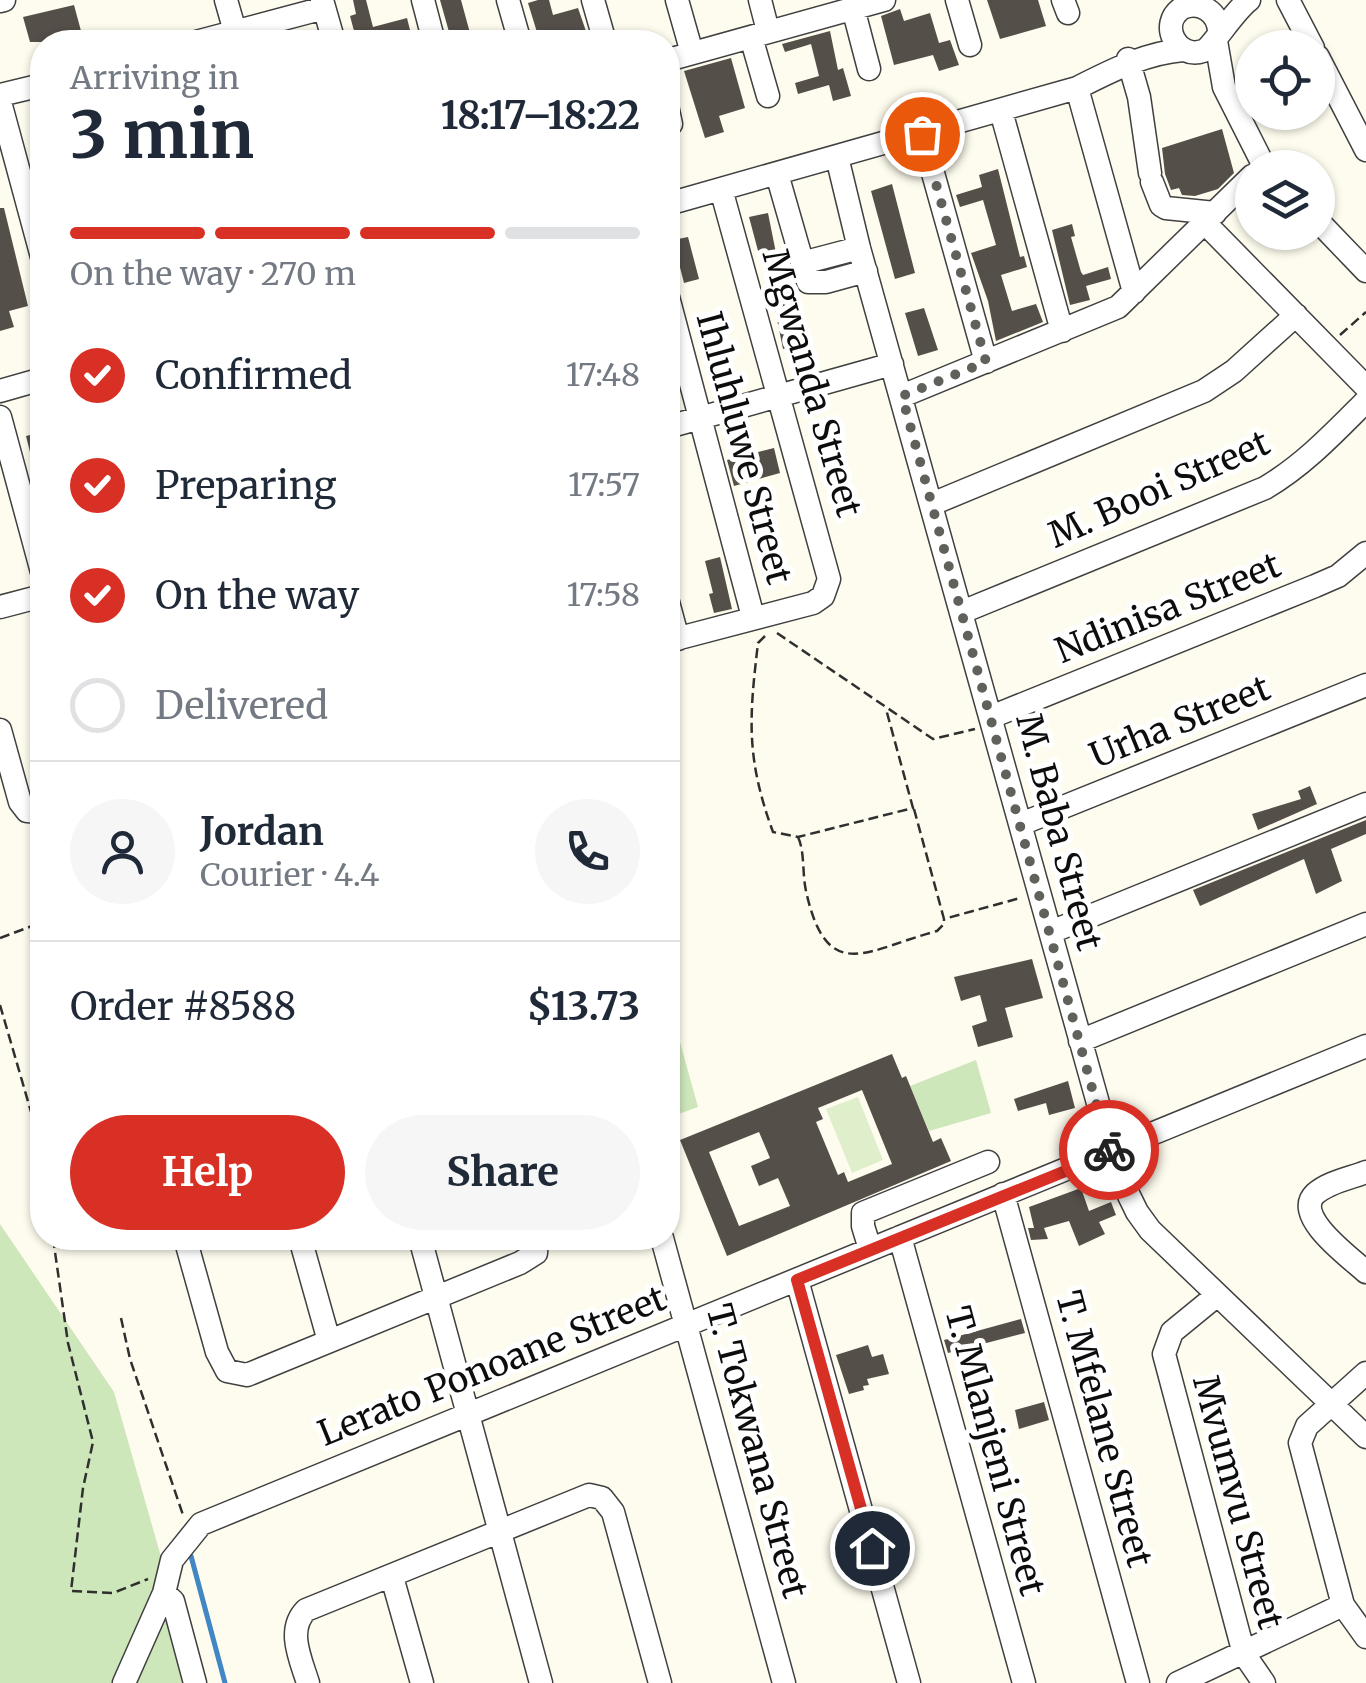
<!DOCTYPE html>
<html lang="en">
<head>
<meta charset="utf-8">
<style>
	body { margin:0; font-family:Merriweather,serif; background:#f6f6f7; color:#1f2937; height:100vh; display:flex; flex-direction:column; font-size:38px; white-space:nowrap }
	* { box-sizing:border-box; margin:0 }
	p { font-size:32px; color:#747a83 }
	.icon { flex:none; width:55px; height:55px; fill:none; stroke:currentColor; stroke-width:2; stroke-linecap:round; stroke-linejoin:round }
	.map { position:relative; flex:1; overflow:hidden }
	.details { position:absolute; left:30px; top:30px; width:650px; height:1220px; display:flex; flex-direction:column; background:#fff; border-radius:40px; box-shadow:0 2px 8px #0004 }
	.details>* { flex:none }
	.controls { position:absolute; left:1235px; top:30px; display:grid; gap:20px }
	.controls a { display:grid; place-items:center; width:100px; height:100px; border-radius:50%; background:#fff; box-shadow:0 2px 8px #0004; font-size:50px }
	.pin { position:absolute; display:grid; place-items:center; width:85px; height:85px; color:#fff; margin:-42px; border:5px solid #fff; border-radius:50%; box-shadow:0 2px 10px #0007 }
	.courier { position:absolute; display:grid; place-items:center; width:100px; height:100px; margin:-50px; border:8px solid #d93025; border-radius:50%; background:#fff; color:#222; box-shadow:0 2px 12px #0007 }
	.overview em { font-style:normal; font-weight:700 }
	.overview div { display:flex; flex-direction:column-reverse }
	.overview { display:flex; align-items:center; justify-content:space-between; height:170px; padding:0 40px }
	h1 { font-size:65px; font-weight:700; line-height:75px }
	.bar { display:grid; grid-template-columns:repeat(4,1fr); gap:15px 10px; align-content:center; height:120px; padding:0 40px }
	.bar i { height:12px; border-radius:8px; background:#e0e1e3 }
	.bar .selected { background:#d93025 }
	.bar p { grid-column:span 4 }
	.line { display:flex; align-items:center; gap:25px; padding:0 40px; border-top:2px solid #e0e1e3 }
	.line div { flex:1 }
	.round { display:grid; place-items:center; flex:none; width:105px; height:105px; border-radius:52px; background:#f6f6f7 }
	ol { padding:0 40px; list-style:none }
	li { display:flex; align-items:center; gap:30px; height:110px }
	li p { margin-inline-start:auto }
	li .icon { padding:10px; border-radius:50%; background:#d93025; color:#fff; stroke-width:4 }
	li:last-child { color:#747a83 }
	li i { width:55px; height:55px; border:5px solid #e0e1e3; border-radius:50% }
	.button { display:flex; gap:20px; margin-top:auto; padding:20px 40px }
	.button a { flex:1; height:115px; border-radius:60px; background:#d93025; color:#fff; font-size:40px; font-weight:700; line-height:115px; text-align:center }
	.button a+a { background:#f6f6f7; color:#1f2937 }
	.map>svg:first-child { display:block }
	.green { fill:#cde6ba }
	.pitch { fill:#dfeecb }
	.lines { fill:none; stroke-linecap:round; stroke-linejoin:round }
	.stream { stroke:#4186c5; stroke-width:5 }
	.building { fill:#554f4a; fill-rule:evenodd }
	.minor-casing { stroke:#404040; stroke-width:25 }
	.path { stroke:#2f2f2f; stroke-width:2.5; stroke-dasharray:10 5; stroke-linecap:butt }
	.minor { stroke:#fff; stroke-width:22 }
	.done { stroke:#61615c; stroke-width:10; stroke-dasharray:0 18 }
	.route { stroke:#d93025; stroke-width:12 }
	.labels { text-anchor:middle; dominant-baseline:central; stroke-width:10; stroke-linejoin:round; paint-order:stroke }
	.street-label { font-size:35px; fill:#0d0d0d; stroke:#fff }
</style>
</head>
<body>
<div class="map">
<svg width="1366" height="1683" viewBox="0 0 1366 1683">
	<rect width="100%" height="100%" fill="#fefcee"/>
	<path class="green" d="M675,1024L698,1107L668,1118V1026Z
		M976,1060L991,1113L929,1131L910,1086Z
		M0,1224L114,1392L197,1683H0Z"/>
	<path class="pitch" d="M858,1097L883,1160L852,1173L826,1109Z"/>
	<g class="lines">
		<path class="stream" d="M191,1556L225,1683"/>
	</g>
	<path class="building" d="M353,0H366L373,27L407,18L413,42H395L393,36L357,42L350,16L356,14Z
		M440,0H461L470,33L451,39Z
		M538,0H549L553,15L578,8L587,34L558,42H540L528,3Z
		M987,0H1038L1046,26L1000,39Z
		M74,5L84,42H30L23,17Z
		M900,9L904,21L930,13L939,43L950,40L959,65L939,71L933,55L894,65L881,16Z
		M830,31L838,70L843,68L851,96L833,101L829,85L798,94L795,83L819,76L811,44L785,52L782,44Z
		M731,58L745,108L719,116L724,132L705,138L684,71Z
		M1222,129L1234,173L1218,189L1195,196L1182,195L1179,188L1171,190L1165,174L1162,148Z
		M998,169L1020,257L1024,256L1027,267L1001,275L1012,311L1036,304L1043,322L996,341L988,301L971,253L996,245L983,200L960,207L956,195L982,187L979,175Z
		M892,184L915,273L895,279L871,191Z
		M0,208H4L28,306L9,311L14,327L0,331Z
		M768,213L777,258L761,262L749,217Z
		M1072,224L1075,236L1071,237L1081,272L1083,275L1108,267L1111,279L1086,286L1090,300L1070,305L1052,230Z
		M688,237L699,279L684,283L673,240Z
		M787,286L802,345L783,349L771,290Z
		M924,308L938,350L918,356L905,313Z
		M712,320L720,350L703,355L695,324Z
		M42,432V483L38,484L26,436Z
		M774,448L780,473L734,486L727,460Z
		M720,557L732,609L714,613L709,594L713,593L705,561Z
		M1310,786L1317,804L1258,830L1252,814L1301,799L1298,791Z
		M1366,820V834L1331,849L1342,881L1316,894L1304,859L1200,906L1193,890Z
		M1032,959L1043,998L1005,1008L1013,1037L978,1047L972,1026L987,1021L980,995L961,1001L954,977Z
		M892,1054L902,1078L906,1076L933,1142L941,1138L951,1161L727,1256L680,1140ZM862,1090L892,1164L848,1182L844,1172L838,1175L816,1122L823,1119L818,1108ZM759,1132L770,1158L751,1166L759,1186L778,1178L790,1206L739,1226L709,1152Z
		M1068,1081L1075,1108L1049,1115L1046,1103L1018,1111L1014,1099Z
		M1081,1188L1089,1211L1111,1202L1116,1215L1099,1222L1105,1234L1079,1246L1069,1221L1044,1228L1048,1239L1031,1240L1028,1228H1034L1029,1207Z
		M1021,1319L1025,1333L948,1353L944,1340Z
		M868,1345L872,1357L883,1354L889,1374L867,1379L869,1385L863,1386L864,1390L849,1394L836,1355Z
		M1044,1402L1049,1420L1019,1429L1015,1410Z"/>
	<g class="lines">
		<defs>
			<path id="minor" d="M226,0L238,42
				M322,0L334,42
				M423,0L434,42
				M508,0L520,42
				M593,0L605,42
				M677,0L692,53
				M760,0L768,31
				M957,0L970,45
				M1063,0L1068,13
				M1288,0L1313,48
				M0,1L4,0
				M853,8L869,69
				M1219,31C1218,12 1200,0 1182,8C1158,24 1177,60 1203,51C1212,48 1233,12 1249,0
				M751,37L768,96
				M1216,41L1224,87L1265,168
				M196,42L324,8
				M1318,57L1366,150
				M1128,59L1139,97L1150,173
				M668,60L884,0
				M1077,88L1134,292
				M0,95L42,85
				M0,102L42,257
				M668,110L671,124
				M1001,111L1062,331
				M922,134L986,362
				M837,157L859,248L1117,1171L1137,1212L1150,1230L1366,1437
				M777,174L808,282H826L866,271
				M1152,182L1161,205L1166,208L1215,213
				M668,204L1077,88C1111,71 1145,53 1183,50
				M1318,221L1366,271
				M1205,223L1366,387
				M802,263L859,248
				M668,297L753,617
				M0,391L42,379
				M902,396L1118,307L1252,176
				M0,417L42,572
				M668,427L892,364
				M932,504L1204,391L1234,371L1296,315
				M668,602L678,639
				M0,607L42,596
				M962,612L1265,488C1304,465 1334,433 1366,401
				M668,641L813,603L823,596L829,579L721,189
				M991,717L1315,586L1338,576L1366,553
				M0,730L20,802L27,811L42,812
				M1021,824L1366,685
				M1051,932L1366,804
				M1080,1041L1366,924
				M1366,1172C1351,1178 1328,1182 1315,1194C1292,1216 1351,1258 1366,1272
				M1003,1194L1138,1683
				M900,1237L1024,1683
				M185,1238L217,1352L227,1371L247,1375L520,1263L536,1253L537,1238
				M300,1238L329,1341
				M420,1238L541,1683
				M662,1238L784,1683
				M870,1249L863,1226V1213L988,1162
				M797,1280L909,1683
				M1216,1296L1172,1332L1164,1354L1244,1654L1264,1683
				M1366,1373L1307,1426L1300,1443L1343,1605L1366,1637
				M392,1577L422,1683
				M124,1683L164,1593
				M195,1683L173,1601L164,1593L172,1560L201,1524L1366,1046
				M308,1683C301,1660 286,1630 306,1610L589,1495L602,1498L613,1512L660,1683
				M1178,1683L1343,1605"/>
		</defs>
		<use href="#minor" class="minor-casing"/>
		<path class="path" d="M1340,335L1366,312
			M777,633L933,739L975,729
			M765,636L758,643C749,719 746,758 773,832L798,837L913,808L886,709
			M914,809L944,919L1020,898
			M798,837C805,852 802,873 806,891C827,987 868,949 937,931L944,924V919
			M0,938L40,923L38,912L42,910
			M0,1005L34,1122L42,1179
			M53,1238L68,1343L93,1442L83,1488L71,1591L113,1593L148,1579
			M121,1318L130,1359L183,1515"/>
		<use href="#minor" class="minor"/>
	</g>
	<g class="lines">
		<path class="done" d="M922,134L986,362L902,396L1109,1150"/>
		<path class="route" d="M872,1548L797,1280L1110,1153L1109,1150"/>
	</g>
	<g class="labels">
		<g class="street-label">
			<text transform="translate(812 383) rotate(74)">Mgwanda Street</text>
			<text transform="translate(744 448) rotate(75)">Ihluhluwe Street</text>
			<text transform="translate(1159 489) rotate(-24)">M. Booi Street</text>
			<text transform="translate(1168 608) rotate(-22)">Ndinisa Street</text>
			<text transform="translate(1180 722) rotate(-22)">Urha Street</text>
			<text transform="translate(1059 832) rotate(75)">M. Baba Street</text>
			<text transform="translate(492 1366) rotate(-22)">Lerato Ponoane Street</text>
			<text transform="translate(1104 1429) rotate(75)">T. Mfelane Street</text>
			<text transform="translate(757 1451) rotate(75)">T. Tokwana Street</text>
			<text transform="translate(995 1451) rotate(75)">T. Mlanjeni Street</text>
			<text transform="translate(1238 1502) rotate(75)">Mvumvu Street</text>
		</g>
	</g>
</svg>
<div class="controls">
<a><svg class="icon" aria-label="locate" viewBox="0 0 24 24"><circle cx="12" cy="12" r="6"/><path d="M12 2v4M12 18v4M2 12h4M18 12h4"/></svg></a>
<a><svg class="icon" aria-label="layers" viewBox="0 0 24 24"><path d="M12 4l9 5-9 5-9-5zM3 14l9 5 9-5"/></svg></a>
</div>
<div class="pin" style="left:922px;top:134px;background:#ea580c"><svg class="icon" aria-label="bag" viewBox="0 0 24 24"><path d="M5 8h14l-1 12H6zM9 8a3 3 0 0 1 6 0"/></svg></div>
<div class="pin" style="left:872px;top:1548px;background:#1f2937"><svg class="icon" aria-label="home" viewBox="0 0 24 24"><path d="M3 11l9-7 9 7M6 9v11h12V9"/></svg></div>
<div class="courier" style="left:1109px;top:1150px"><svg class="icon" aria-label="bike" viewBox="0 0 24 24"><circle cx="6" cy="16" r="4"/><circle cx="18" cy="16" r="4"/><path d="M6 16l4-8h5l3 8M10 8l3 8H6M13 5h3"/></svg></div>
<section class="details">
<div class="overview"><div><h1>3 min</h1><p>Arriving in</p></div><em>18:17–18:22</em></div>
<div class="bar"><i class="selected"></i><i class="selected"></i><i class="selected"></i><i></i><p>On the way · 270 m</p></div>
<ol>
<li><svg class="icon" aria-label="check" viewBox="0 0 24 24"><path d="M5 12l5 5 9-10"/></svg>Confirmed<p>17:48</p></li>
<li><svg class="icon" aria-label="check" viewBox="0 0 24 24"><path d="M5 12l5 5 9-10"/></svg>Preparing<p>17:57</p></li>
<li><svg class="icon" aria-label="check" viewBox="0 0 24 24"><path d="M5 12l5 5 9-10"/></svg>On the way<p>17:58</p></li>
<li><i></i>Delivered</li>
</ol>
<div class="line" style="height:180px"><a class="round"><svg class="icon" aria-label="person" viewBox="0 0 24 24"><circle cx="12" cy="8" r="4"/><path d="M4 21q1-7 8-7t8 7"/></svg></a><div><b>Jordan</b><p>Courier · 4.4</p></div><a class="round"><svg class="icon" aria-label="phone" viewBox="0 0 24 24"><path d="M5 4h4l2 5-3 2q2 4 5 5l2-3 5 2v4C11 20 4 13 5 4z"/></svg></a></div>
<div class="line" style="height:130px"><div>Order #8588</div><b>$13.73</b></div>
<div class="button"><a>Help</a><a>Share</a></div>
</section>
</div>
</body>
</html>
